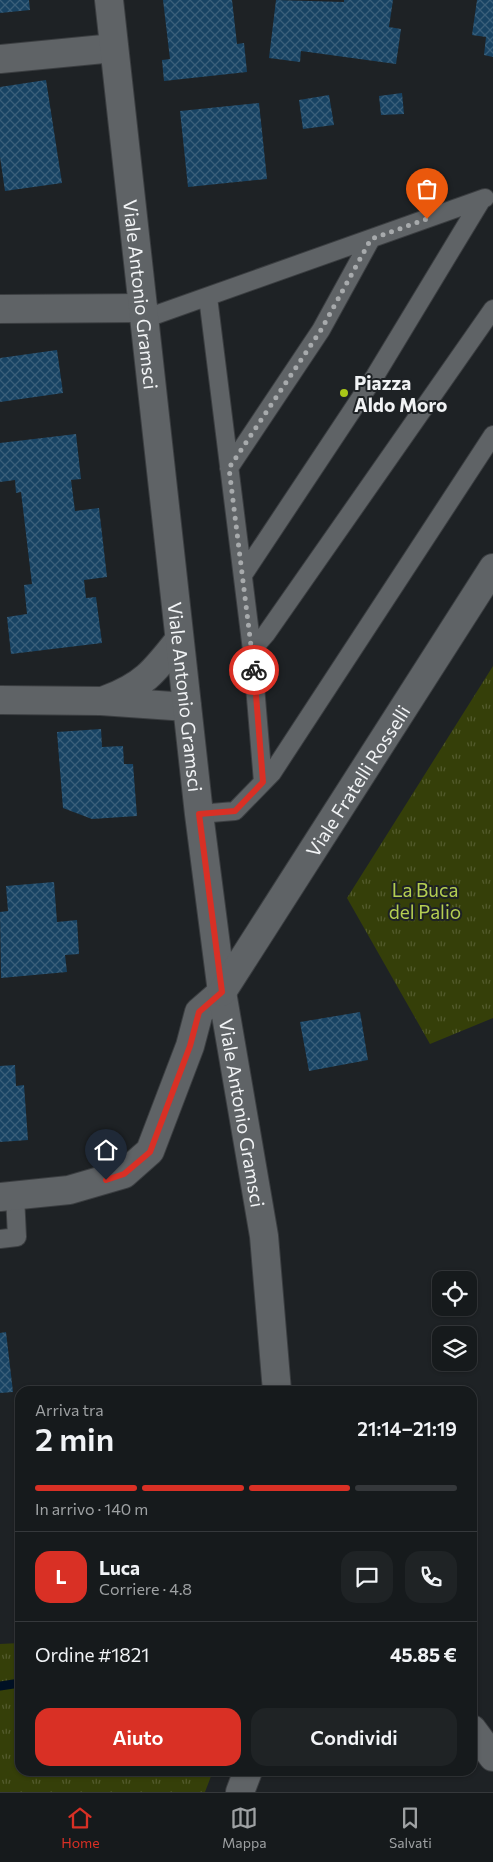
<!DOCTYPE html>
<html lang="it">
<head>
<meta charset="utf-8">
<style>
	body { margin:0; font-family:Commissioner,sans-serif; background:#1f2325; color:#f1f3f6; height:100vh; display:flex; flex-direction:column; font-size:19px; white-space:nowrap }
	* { box-sizing:border-box; margin:0 }
	p { font-size:16px; color:#9ea1a3 }
	.icon { flex:none; width:28px; height:28px; fill:none; stroke:currentColor; stroke-width:2; stroke-linecap:round; stroke-linejoin:round }
	.map { position:relative; flex:1; overflow:hidden }
	.panel { position:absolute; left:15px; top:1386px; width:462px; height:390px; display:flex; flex-direction:column; background:#161a1c; border-radius:15px; box-shadow:0 1px 4px #0004,0 0 0 1px #35383b }
	.panel>* { flex:none }
	.tools { position:absolute; left:432px; top:1271px; display:grid; gap:10px }
	.tools a { display:grid; place-items:center; width:45px; height:45px; border-radius:10px; background:#161a1c; box-shadow:0 1px 4px #0004,0 0 0 1px #35383b; font-size:25px }
	.pin { position:absolute; display:grid; place-items:center; width:42px; height:42px; color:#fff; margin:-51px -21px; border-radius:50% 50% 50% 0; rotate:-45deg; box-shadow:0 0 5px #0007 }
	.pin .icon { rotate:45deg }
	.courier { position:absolute; display:grid; place-items:center; width:50px; height:50px; margin:-25px; border:4px solid #d93025; border-radius:50%; background:#fff; color:#222; box-shadow:0 1px 6px #0007 }
	.overview em { font-style:normal; font-weight:600 }
	.overview div { display:flex; flex-direction:column-reverse }
	.overview { display:flex; align-items:center; justify-content:space-between; height:85px; padding:0 20px }
	h1 { font-size:32px; font-weight:600; line-height:38px }
	.bar { display:grid; grid-template-columns:repeat(4,1fr); gap:8px 5px; align-content:center; height:60px; padding:0 20px }
	.bar i { height:6px; border-radius:4px; background:#35383b }
	.bar .active { background:#d93025 }
	.bar p { grid-column:span 4 }
	.line { display:flex; align-items:center; gap:12px; padding:0 20px; border-top:1px solid #35383b }
	.line div { flex:1 }
	.round { display:grid; place-items:center; flex:none; width:52px; height:52px; border-radius:15px; background:#1f2325 }
	.button { display:flex; gap:10px; margin-top:auto; padding:10px 20px }
	.button a { flex:1; height:58px; border-radius:15px; background:#d93025; color:#fff; font-size:20px; font-weight:600; line-height:58px; text-align:center }
	.button a+a { background:#1f2325; color:#f1f3f6 }
	.tabs { display:flex; justify-content:space-around; align-items:center; height:70px; border-top:1px solid #35383b; background:#161a1c; font-size:14px; color:#9ea1a3 }
	.tabs a { display:grid; justify-items:center; gap:2px }
	.tabs .active { color:#d93025 }
	.map>svg:first-child { display:block }
	.park { fill:url(#park-tufts) }
	.lines { fill:none; stroke-linecap:round; stroke-linejoin:round }
	.stream { stroke:#001124; stroke-width:9 }
	.building { fill:url(#building-cross-hatch) }
	.service-casing { stroke:#3b3e41; stroke-width:20 }
	.minor-casing { stroke:#3b3e41; stroke-width:30 }
	.tertiary-casing { stroke:#3b3e41; stroke-width:30 }
	.service { stroke:#5f6366; stroke-width:18 }
	.minor { stroke:#5f6366; stroke-width:28 }
	.tertiary { stroke:#5f6366; stroke-width:28 }
	.done { stroke:#a7aaac; stroke-width:5; stroke-dasharray:0 9 }
	.route { stroke:#d93025; stroke-width:6 }
	.poi-dot { fill:#aac718; stroke:#1e2225; stroke-width:2 }
	.labels { text-anchor:middle; dominant-baseline:central; stroke-width:4; stroke-linejoin:round; paint-order:stroke }
	.street-label { font-size:19px; fill:#f1f3f5; stroke:#1e2225 }
	.poi-label { font-size:19px; font-weight:bold; fill:#f1f3f5; stroke:#1e2225; text-anchor:start }
	.park-label { font-size:19px; fill:#b4ce52; stroke:#1e2225 }
</style>
</head>
<body>
<div class="map">
<svg width="493" height="1792" viewBox="0 0 493 1792">
	<defs>
		<pattern id="park-tufts" width="24" height="20" patternUnits="userSpaceOnUse" patternTransform="scale(1.25)"><rect width="24" height="20" fill="#353f09"/><path d="M3 7l-1-3M5 7V3M7 7l1-3M15 17l-1-3M17 17v-4M19 17l1-3" fill="none" stroke="#535b2d"/></pattern>
		<pattern id="building-cross-hatch" width="8" height="8" patternUnits="userSpaceOnUse" patternTransform="scale(1.25)"><rect width="8" height="8" fill="#184363"/><path d="M0 0l8 8M0 8l8-8" fill="none" stroke="#3a5f7a"/></pattern>
	</defs>
	<rect width="100%" height="100%" fill="#1e2225"/>
	<path class="park" d="M493,666V1018L430,1044L347,898Z
		M20,1643V1771H213L205,1792H0V1644Z"/>
	<g class="lines">
		<path class="stream" d="M0,1686L20,1683"/>
	</g>
	<path class="building" d="M0,0H29L30,10L0,13Z
		M163,0H232L237,44L244,43L247,72L164,81L162,60L170,59Z
		M276,0L344,2V0H393L389,27L401,29L396,64L301,51L300,62L269,58Z
		M477,0H493V57L484,55L486,37L472,35Z
		M46,80L62,183L5,191L0,157V87Z
		M402,93L404,114L381,115L379,96Z
		M329,95L334,125L303,129L299,100Z
		M259,103L267,179L188,187L180,111Z
		M57,350L63,393L0,402V358Z
		M76,434L81,479L71,480L75,511L99,508L107,577L84,580L86,598L96,597L102,643L11,654L7,617L27,614L24,585L32,584L21,492L16,493L15,480L0,482V443Z
		M101,729L102,747L123,746L124,764H133L137,816L92,819L63,808L57,732Z
		M54,882L57,922L77,920L79,954L65,955L67,972L1,978L0,912L8,911L6,886Z
		M360,1012L368,1060L309,1071L300,1022Z
		M15,1065L16,1086L24,1085L28,1140L0,1142V1066Z
		M6,1332L13,1392L0,1393V1333Z"/>
	<g class="lines">
		<defs>
			<path id="service" d="M208,297L252,650L263,782
				M144,319L485,198
				M229,468L321,330L371,239
				M243,575L375,376L482,199
				M252,650L266,634L493,309
				M199,814L235,811L272,773L493,435
				M0,1239L17,1237L15,1196"/>
			<path id="minor" d="M0,59L114,48
				M0,309L143,308
				M0,700L101,701L187,707
				M105,700C143,686 154,672 179,640
				M0,1197L69,1190L124,1174L150,1151L190,1046L199,1012L222,992
				M472,1729L493,1757"/>
			<g id="tertiary">
				<path id="s1" d="M109,0L199,814L222,992L264,1236L277,1391"/>
				<path id="s2" d="M222,992L493,568"/>
				<path d="M240,1792L248,1771"/>
			</g>
		</defs>
		<use href="#service" class="service-casing"/>
		<use href="#minor" class="minor-casing"/>
		<use href="#tertiary" class="tertiary-casing"/>
		<use href="#service" class="service"/>
		<use href="#minor" class="minor"/>
		<use href="#tertiary" class="tertiary"/>
	</g>
	<g class="lines">
		<path class="done" d="M254,670L229,468L321,330L371,239L427,219"/>
		<path class="route" d="M106,1180L124,1174L150,1152L190,1046L199,1012L222,992L199,814L235,811L263,782L254,670"/>
	</g>
	<circle class="poi-dot" cx="344" cy="393" r="5"/>
	<g class="labels">
		<g class="street-label">
			<text stroke="none"><textPath href="#s1" startOffset="296">Viale Antonio Gramsci</textPath></text>
			<text stroke="none"><textPath href="#s1" startOffset="701">Viale Antonio Gramsci</textPath></text>
			<text stroke="none"><textPath href="#s2" startOffset="251">Viale Fratelli Rosselli</textPath></text>
			<text stroke="none"><textPath href="#s1" startOffset="1121">Viale Antonio Gramsci</textPath></text>
		</g>
		<g class="poi-label">
			<text x="354" y="382">Piazza<tspan x="354" dy="22">Aldo Moro</tspan></text>
		</g>
		<g class="park-label">
			<text x="425" y="889">La Buca<tspan x="425" dy="22">del Palio</tspan></text>
		</g>
	</g>
</svg>
<div class="tools">
<a><svg class="icon" aria-label="locate" viewBox="0 0 24 24"><circle cx="12" cy="12" r="6"/><path d="M12 2v4M12 18v4M2 12h4M18 12h4"/></svg></a>
<a><svg class="icon" aria-label="layers" viewBox="0 0 24 24"><path d="M12 4l9 5-9 5-9-5zM3 14l9 5 9-5"/></svg></a>
</div>
<div class="pin" style="left:427px;top:219px;background:#ea580c"><svg class="icon" aria-label="bag" viewBox="0 0 24 24"><path d="M5 8h14l-1 12H6zM9 8a3 3 0 0 1 6 0"/></svg></div>
<div class="pin" style="left:106px;top:1180px;background:#1f2937"><svg class="icon" aria-label="home" viewBox="0 0 24 24"><path d="M3 11l9-7 9 7M6 9v11h12V9"/></svg></div>
<div class="courier" style="left:254px;top:670px"><svg class="icon" aria-label="bike" viewBox="0 0 24 24"><circle cx="6" cy="16" r="4"/><circle cx="18" cy="16" r="4"/><path d="M6 16l4-8h5l3 8M10 8l3 8H6M13 5h3"/></svg></div>
<section class="panel">
<div class="overview"><div><h1>2 min</h1><p>Arriva tra</p></div><em>21:14–21:19</em></div>
<div class="bar"><i class="active"></i><i class="active"></i><i class="active"></i><i></i><p>In arrivo · 140 m</p></div>
<div class="line" style="height:90px"><b class="round" style="background:#d93025;color:#fff">L</b><div><b>Luca</b><p>Corriere · 4.8</p></div><a class="round"><svg class="icon" aria-label="chat" viewBox="0 0 24 24"><path d="M4 5h16v11H9l-5 4z"/></svg></a><a class="round"><svg class="icon" aria-label="phone" viewBox="0 0 24 24"><path d="M5 4h4l2 5-3 2q2 4 5 5l2-3 5 2v4C11 20 4 13 5 4z"/></svg></a></div>
<div class="line" style="height:65px"><div>Ordine #1821</div><b>45.85 €</b></div>
<div class="button"><a>Aiuto</a><a>Condividi</a></div>
</section>
</div>
<nav class="tabs">
<a class="active"><svg class="icon" aria-label="home" viewBox="0 0 24 24"><path d="M3 11l9-7 9 7M6 9v11h12V9"/></svg>Home</a>
<a><svg class="icon" aria-label="map" viewBox="0 0 24 24"><path d="M3 6l6-2 6 2 6-2v14l-6 2-6-2-6 2zM9 4v14M15 6v14"/></svg>Mappa</a>
<a><svg class="icon" aria-label="saved" viewBox="0 0 24 24"><path d="M7 4h10v16l-5-4-5 4z"/></svg>Salvati</a>
</nav>
</body>
</html>
